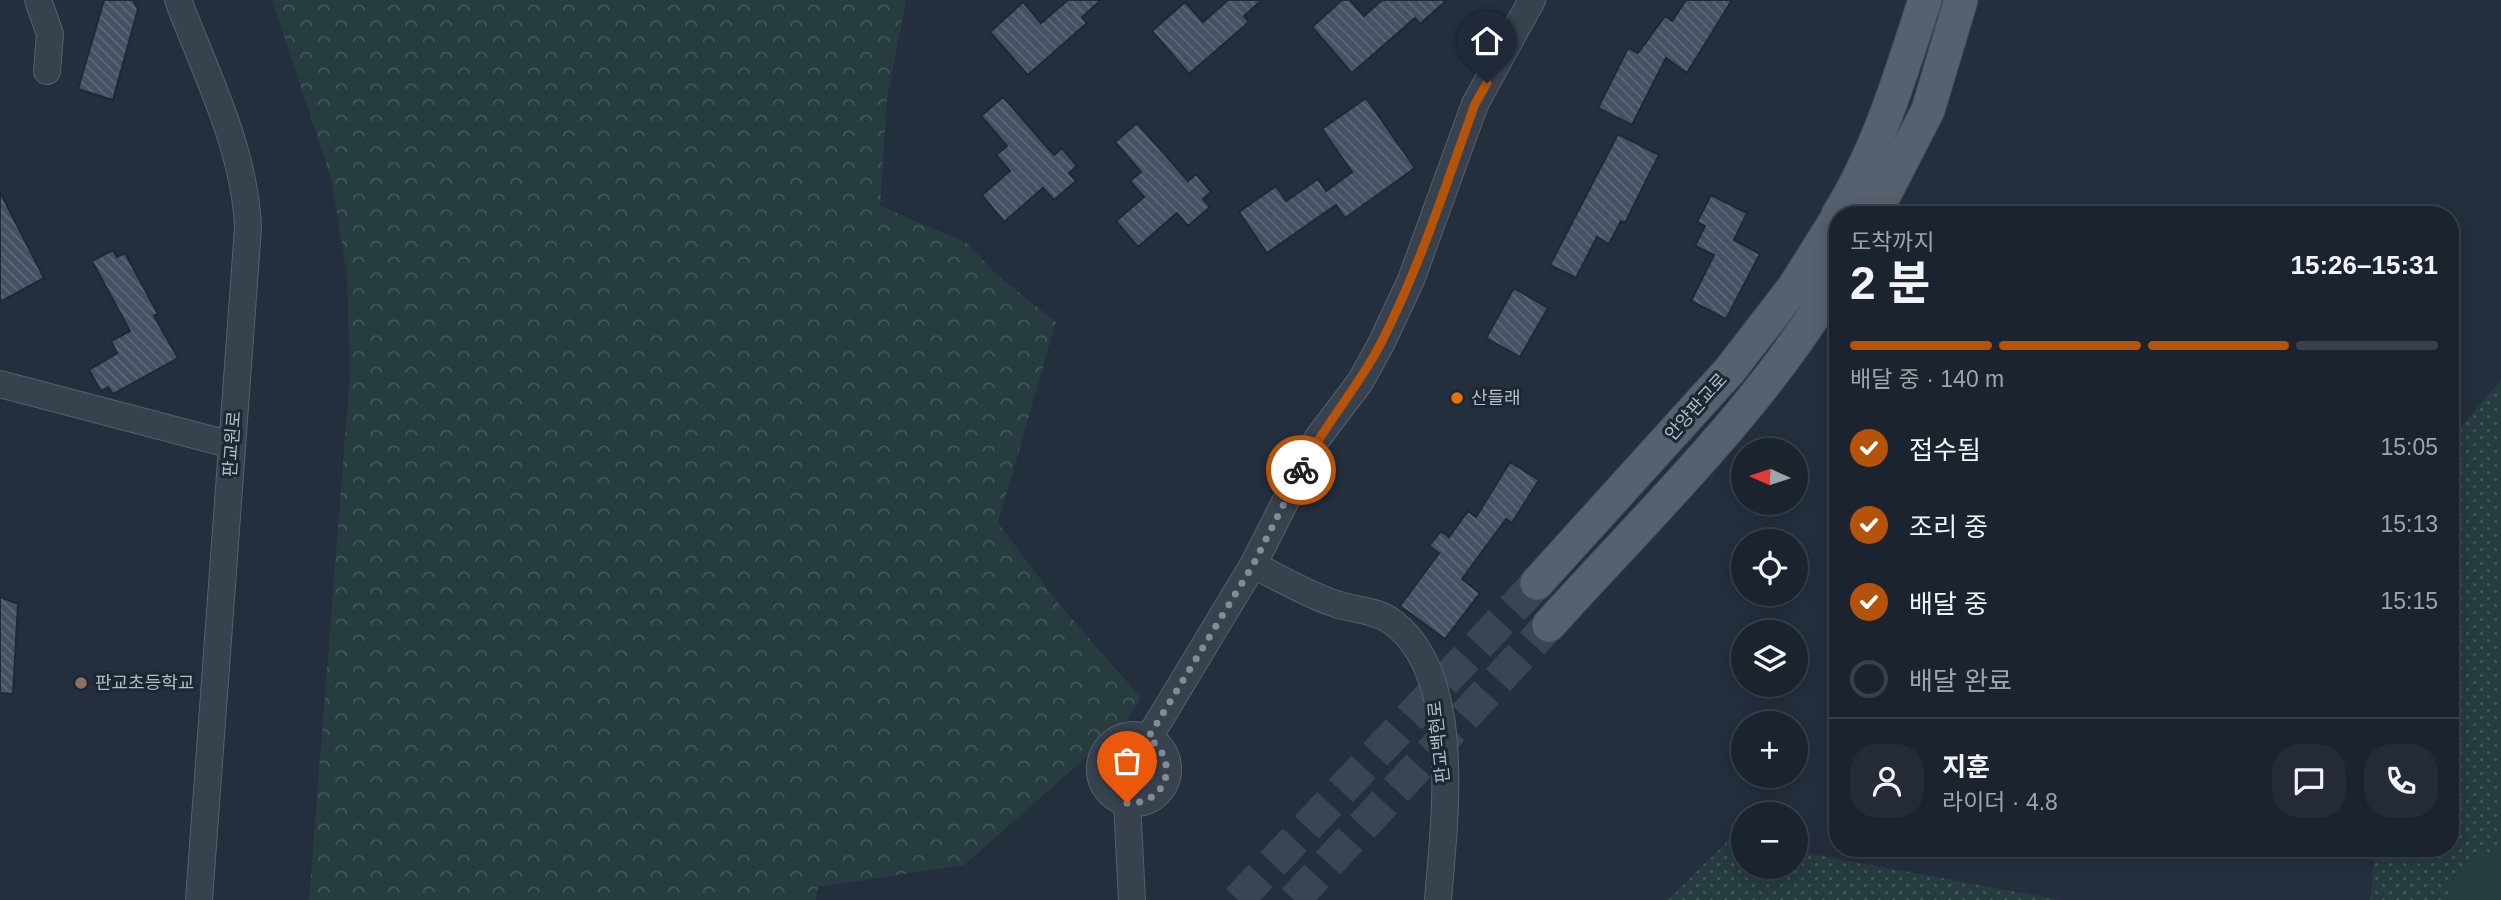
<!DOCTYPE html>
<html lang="ko">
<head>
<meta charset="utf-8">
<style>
	body { margin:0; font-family:Helvetica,"Noto Sans KR",sans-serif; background:#242b36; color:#f1f3f6; height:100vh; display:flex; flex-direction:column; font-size:26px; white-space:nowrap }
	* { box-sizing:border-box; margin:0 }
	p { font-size:23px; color:#a0a4aa }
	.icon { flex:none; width:38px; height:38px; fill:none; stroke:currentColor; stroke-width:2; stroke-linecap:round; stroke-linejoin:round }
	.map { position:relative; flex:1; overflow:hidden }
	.drawer { position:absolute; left:1829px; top:206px; width:630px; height:651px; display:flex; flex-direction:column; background:#1b232e; border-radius:28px; box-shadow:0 4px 18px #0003,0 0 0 2px #39404a }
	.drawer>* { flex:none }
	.needle { width:46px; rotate:273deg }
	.buttons { position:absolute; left:1731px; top:438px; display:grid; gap:14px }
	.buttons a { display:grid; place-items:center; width:77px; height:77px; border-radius:50%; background:#1b232e; box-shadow:0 4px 18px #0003,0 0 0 2px #39404a; font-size:35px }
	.pin { position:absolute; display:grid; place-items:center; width:60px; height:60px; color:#fff; margin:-72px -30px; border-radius:50% 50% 50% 0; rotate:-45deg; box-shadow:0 0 7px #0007 }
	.pin .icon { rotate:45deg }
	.courier { position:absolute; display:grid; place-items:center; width:70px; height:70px; margin:-35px; border:5px solid #b45309; border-radius:50%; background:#fff; color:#222; box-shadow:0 2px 9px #0007 }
	.summary em { font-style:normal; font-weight:700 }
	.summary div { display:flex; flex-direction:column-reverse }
	.summary { display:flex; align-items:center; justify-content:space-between; height:119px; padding:0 21px }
	h1 { font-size:46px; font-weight:700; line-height:52px }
	.bar { display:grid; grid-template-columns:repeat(4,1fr); gap:10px 7px; align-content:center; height:84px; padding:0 21px }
	.bar i { height:9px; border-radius:5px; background:#39404a }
	.bar .active { background:#b45309 }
	.bar p { grid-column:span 4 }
	.line { display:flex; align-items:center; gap:18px; padding:0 21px; border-top:2px solid #39404a }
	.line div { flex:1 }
	.round { display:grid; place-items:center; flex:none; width:74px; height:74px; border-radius:28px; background:#242b36 }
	ol { padding:0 21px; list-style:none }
	li { display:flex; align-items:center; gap:21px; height:77px }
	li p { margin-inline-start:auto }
	li .icon { padding:7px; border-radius:50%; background:#b45309; color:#fff; stroke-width:4 }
	li:last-child { color:#a0a4aa }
	li i { width:38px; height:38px; border:4px solid #39404a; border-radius:50% }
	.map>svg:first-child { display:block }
	.grass { fill:url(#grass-dots) }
	.forest { fill:url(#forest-crowns) }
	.pitch { fill:#263c3f }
	.building { fill:url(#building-back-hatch); stroke:#1f2835; stroke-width:2 }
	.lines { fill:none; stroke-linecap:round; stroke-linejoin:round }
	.major-tunnel { stroke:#3a4453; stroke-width:33; stroke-dasharray:33 17; stroke-linecap:butt }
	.minor-casing { stroke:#565f6c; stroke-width:28 }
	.major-casing { stroke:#414a57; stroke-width:35 }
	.minor { stroke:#38414e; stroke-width:26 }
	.major { stroke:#56606e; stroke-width:33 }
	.done { stroke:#828b98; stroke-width:7; stroke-dasharray:0 12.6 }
	.route { stroke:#b45309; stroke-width:9 }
	.food-dot { fill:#e8710a; stroke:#1d2633; stroke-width:2.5 }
	.education-dot { fill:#8d6e63; stroke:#1d2633; stroke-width:2.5 }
	.labels { text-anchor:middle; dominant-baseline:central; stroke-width:6; stroke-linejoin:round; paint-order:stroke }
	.poi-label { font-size:18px; fill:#b4bcc9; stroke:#1d2633; text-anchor:start }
	.street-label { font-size:18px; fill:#b4bcc9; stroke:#1d2633 }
</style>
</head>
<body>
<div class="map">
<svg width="2501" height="900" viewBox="0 0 2501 900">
	<defs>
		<pattern id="grass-dots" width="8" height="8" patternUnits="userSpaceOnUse" patternTransform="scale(1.75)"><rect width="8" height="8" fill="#263c3f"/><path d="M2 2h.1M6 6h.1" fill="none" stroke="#435659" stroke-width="1.8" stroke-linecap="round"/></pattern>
		<pattern id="forest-crowns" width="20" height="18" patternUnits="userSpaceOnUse" patternTransform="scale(1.75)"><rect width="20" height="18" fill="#263c3f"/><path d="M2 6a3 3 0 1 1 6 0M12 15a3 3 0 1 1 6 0" fill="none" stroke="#435659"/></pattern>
		<pattern id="building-back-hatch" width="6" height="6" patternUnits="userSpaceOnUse" patternTransform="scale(1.75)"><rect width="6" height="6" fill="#455162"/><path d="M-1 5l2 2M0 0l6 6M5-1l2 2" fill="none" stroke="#5d6877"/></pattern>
	</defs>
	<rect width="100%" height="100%" fill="#242f3e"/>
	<path class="grass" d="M2501,380V900H2370L2375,849H2450V439Z
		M1730,839L1743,842V866H1796V851L2060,900H1668Z"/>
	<path class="forest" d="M272,0H906L887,99L880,206L967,243L997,275L1056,322L998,523L1059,604L1141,698L1125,723L964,865L818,887L816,900H309L350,375L347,274L331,178Z"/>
	<path class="pitch" d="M2488,852L2501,853V900H2447C2450,875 2464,856 2488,852Z"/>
	<path class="building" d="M104,0H133L138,9L113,100L78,89Z
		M1068,0H1101L1082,17L1087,23L1028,75L990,32L1023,2L1041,23Z
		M1228,0H1262L1244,16L1249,22L1189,74L1152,31L1185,2L1203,22Z
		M1342,0H1350L1364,16L1382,0H1447L1420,24L1415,18L1352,73L1312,27Z
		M1686,0H1732L1687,73L1666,58L1632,125L1598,108L1628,48L1638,53L1665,16L1672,21Z
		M1003,97L1054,155L1062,148L1077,166L1069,173L1076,181L1054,200L1043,188L1004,222L982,195L1010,171L996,155L1007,146L981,116Z
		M1366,98L1415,168L1345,218L1336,205L1267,253L1239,212L1276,186L1286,201L1318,179L1326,191L1352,172L1322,129Z
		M1137,123L1188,181L1196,174L1211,192L1203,199L1210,207L1188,226L1177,213L1138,247L1116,221L1144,197L1130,181L1141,172L1115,142Z
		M1618,134L1659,155L1625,223L1621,221L1609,244L1597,237L1576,278L1550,265Z
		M0,192L44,278L0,302Z
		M1711,195L1747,213L1734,240L1760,254L1726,319L1691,301L1714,255L1695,246L1705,226L1697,222Z
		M113,250L117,257L125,253L158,314L154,316L178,358L113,394L108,387L101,391L89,370L117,353L111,341L130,331L92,261Z
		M1514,288L1548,308L1520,357L1486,338Z
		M1510,462L1539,480L1512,523L1506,519L1462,579L1480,593L1445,639L1400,606L1439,553L1429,546L1441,531L1449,537L1468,511L1476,517Z
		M0,597L18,604L13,694L0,693Z"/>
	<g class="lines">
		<path class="major-tunnel" d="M1238,900L1537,583
			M1294,900L1549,625"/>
		<defs>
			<path id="minor" d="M38,0L50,34L47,71
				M178,0C206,74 245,149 248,228L199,900
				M0,384L232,445
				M1253,565C1280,578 1308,595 1336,604C1354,610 1375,610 1391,621C1465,674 1444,822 1438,900
				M1100 769a34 34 0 1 1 68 0a34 34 0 1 1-68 0Z
				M1148,739L1253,565L1317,439L1360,382L1381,344L1411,280L1475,104L1532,0
				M1127,803L1132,900"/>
			<path id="major" d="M1838,215C1879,149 1901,73 1925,0
				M1874,215L1928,110L1961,0
				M1537,583L1730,370L1794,287L1838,217
				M1549,625C1648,515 1763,406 1838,277"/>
		</defs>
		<use href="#minor" class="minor-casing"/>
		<use href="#major" class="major-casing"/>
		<use href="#minor" class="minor"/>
		<use href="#major" class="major"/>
	</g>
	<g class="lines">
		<path class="done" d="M1127,803C1167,805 1181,761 1148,738L1253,565L1301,470"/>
		<path class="route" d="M1301,470C1324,425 1358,388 1381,343C1420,267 1446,184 1475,104L1487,83"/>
	</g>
	<circle class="food-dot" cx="1457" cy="398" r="7"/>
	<circle class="education-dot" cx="81" cy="683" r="7"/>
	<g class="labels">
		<g class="poi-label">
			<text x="1471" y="398">산들래</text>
			<text x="95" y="683">판교초등학교</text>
		</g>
		<g class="street-label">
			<text transform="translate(1696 407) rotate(-48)">안양판교로</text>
			<text transform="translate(232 444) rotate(-86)">판교원로</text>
			<text transform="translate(1439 742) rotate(-96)">판교백현로</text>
		</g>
	</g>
</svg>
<div class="buttons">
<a><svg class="needle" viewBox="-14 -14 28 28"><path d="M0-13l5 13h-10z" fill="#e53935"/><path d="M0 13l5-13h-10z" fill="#a0a4aa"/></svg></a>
<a><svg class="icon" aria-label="locate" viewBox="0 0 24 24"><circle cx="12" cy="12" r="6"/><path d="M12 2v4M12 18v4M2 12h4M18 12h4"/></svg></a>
<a><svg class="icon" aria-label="layers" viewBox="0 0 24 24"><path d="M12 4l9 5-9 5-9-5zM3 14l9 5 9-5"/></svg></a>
<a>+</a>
<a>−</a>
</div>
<div class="pin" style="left:1127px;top:803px;background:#ea580c"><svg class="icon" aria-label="bag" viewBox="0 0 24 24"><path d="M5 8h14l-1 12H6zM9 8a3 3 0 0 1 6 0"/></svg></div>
<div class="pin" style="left:1487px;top:83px;background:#1f2937"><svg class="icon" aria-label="home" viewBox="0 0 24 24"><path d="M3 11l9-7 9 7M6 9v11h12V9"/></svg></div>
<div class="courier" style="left:1301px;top:470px"><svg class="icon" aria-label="bike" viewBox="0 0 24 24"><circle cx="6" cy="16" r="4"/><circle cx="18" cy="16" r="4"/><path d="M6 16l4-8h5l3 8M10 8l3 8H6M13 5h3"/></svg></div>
<section class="drawer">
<div class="summary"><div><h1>2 분</h1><p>도착까지</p></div><em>15:26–15:31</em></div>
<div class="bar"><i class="active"></i><i class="active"></i><i class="active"></i><i></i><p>배달 중 · 140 m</p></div>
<ol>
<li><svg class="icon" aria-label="check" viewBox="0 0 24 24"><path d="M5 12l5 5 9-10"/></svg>접수됨<p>15:05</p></li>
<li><svg class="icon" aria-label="check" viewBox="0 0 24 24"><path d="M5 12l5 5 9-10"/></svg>조리 중<p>15:13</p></li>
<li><svg class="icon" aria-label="check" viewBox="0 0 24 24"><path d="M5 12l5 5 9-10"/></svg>배달 중<p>15:15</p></li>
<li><i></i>배달 완료</li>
</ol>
<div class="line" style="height:126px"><a class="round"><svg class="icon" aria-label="person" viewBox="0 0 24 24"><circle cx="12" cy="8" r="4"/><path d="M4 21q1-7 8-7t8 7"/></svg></a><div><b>지훈</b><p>라이더 · 4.8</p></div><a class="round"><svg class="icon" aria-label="chat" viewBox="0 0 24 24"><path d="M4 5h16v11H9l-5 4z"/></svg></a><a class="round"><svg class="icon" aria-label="phone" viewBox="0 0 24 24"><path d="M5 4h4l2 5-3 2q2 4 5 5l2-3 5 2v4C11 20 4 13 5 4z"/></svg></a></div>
</section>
</div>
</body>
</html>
